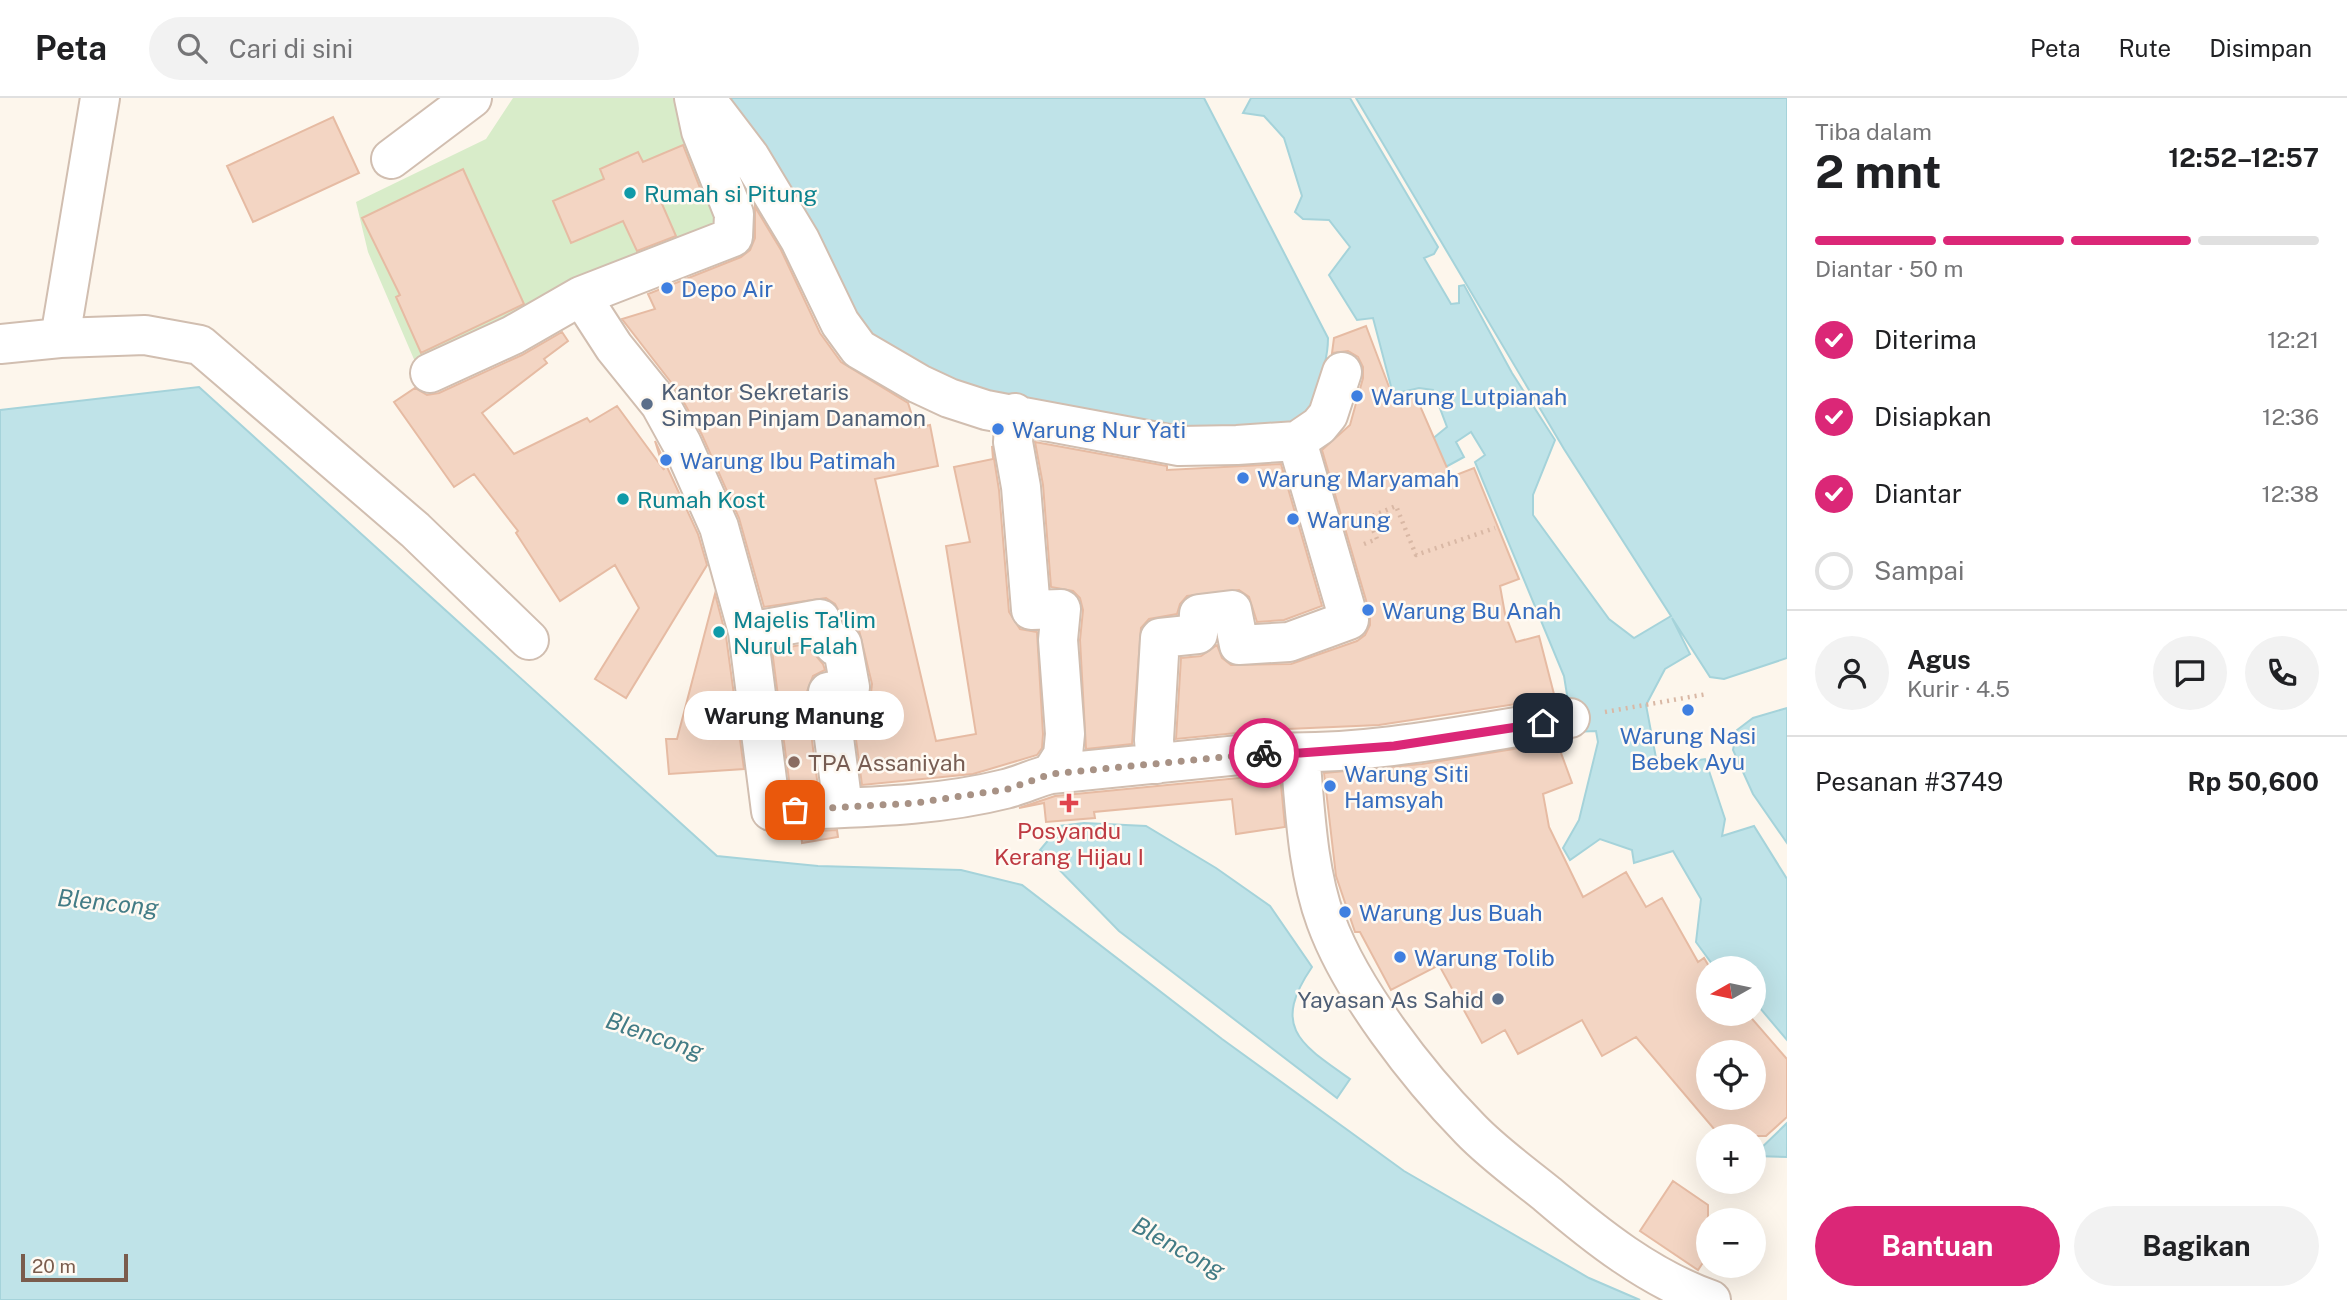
<!DOCTYPE html>
<html lang="id">
<head>
<meta charset="utf-8">
<style>
	body { margin:0; font-family:"Public Sans",sans-serif; background:#f2f2f2; color:#202124; height:100vh; display:flex; flex-direction:column; font-size:26px; white-space:nowrap }
	* { box-sizing:border-box; margin:0 }
	p { font-size:23px; color:#757577 }
	.icon { flex:none; width:38px; height:38px; fill:none; stroke:currentColor; stroke-width:2; stroke-linecap:round; stroke-linejoin:round }
	.map { position:relative; flex:1; overflow:hidden }
	.side { display:flex; flex-direction:column; background:#fff; width:560px }
	.side>* { flex:none }
	.needle { width:46px; rotate:261deg }
	.fabs { position:absolute; left:1696px; top:858px; display:grid; gap:14px }
	.fabs a { display:grid; place-items:center; width:70px; height:70px; border-radius:50%; background:#fff; box-shadow:0 7px 28px #0002; font-size:35px }
	.scale { position:absolute; left:21px; bottom:18px; width:107px; box-sizing:border-box; padding-left:7px; border:4px solid #7a5c4d; border-top:0; font-size:19px; line-height:24px; white-space:nowrap; color:#7a5c4d; -webkit-text-stroke:5px #fffaf3; paint-order:stroke }
	.pin { position:absolute; display:grid; place-items:center; width:60px; height:60px; color:#fff; margin:-30px; border-radius:14px; box-shadow:0 4px 10px #0006 }
	.courier { position:absolute; display:grid; place-items:center; width:70px; height:70px; margin:-35px; border:5px solid #db2777; border-radius:50%; background:#fff; color:#222; box-shadow:0 2px 9px #0007 }
	.bubble { position:absolute; height:49px; border-radius:24px; background:#fff; box-shadow:0 7px 28px #0002; font-size:23px; font-weight:700; line-height:49px; text-align:center }
	.headline em { font-style:normal; font-weight:700 }
	.headline div { display:flex; flex-direction:column-reverse }
	.headline { display:flex; align-items:center; justify-content:space-between; height:119px; padding:0 28px }
	h1 { font-size:46px; font-weight:700; line-height:52px }
	.bar { display:grid; grid-template-columns:repeat(4,1fr); gap:10px 7px; align-content:center; height:84px; padding:0 28px }
	.bar i { height:9px; border-radius:5px; background:#e0e0e0 }
	.bar .selected { background:#db2777 }
	.bar p { grid-column:span 4 }
	.line { display:flex; align-items:center; gap:18px; padding:0 28px; border-top:2px solid #e0e0e0 }
	.line div { flex:1 }
	.round { display:grid; place-items:center; flex:none; width:74px; height:74px; border-radius:37px; background:#f2f2f2 }
	ol { padding:0 28px; list-style:none }
	li { display:flex; align-items:center; gap:21px; height:77px }
	li p { margin-inline-start:auto }
	li .icon { padding:7px; border-radius:50%; background:#db2777; color:#fff; stroke-width:4 }
	li:last-child { color:#757577 }
	li i { width:38px; height:38px; border:4px solid #e0e0e0; border-radius:50% }
	.primary-button { display:flex; gap:14px; margin-top:auto; padding:14px 28px }
	.primary-button a { flex:1; height:80px; border-radius:42px; background:#db2777; color:#fff; font-size:28px; font-weight:700; line-height:80px; text-align:center }
	.primary-button a+a { background:#f2f2f2; color:#202124 }
	header { display:flex; align-items:center; gap:42px; box-sizing:border-box; height:98px; padding:0 35px; background:#fff; border-bottom:2px solid #e0e0e0 }
	header strong { font-size:33px }
	nav { display:flex; gap:38px; margin-inline-start:auto; font-size:24px }
	.search { width:490px; height:63px; background:#f2f2f2; display:flex; align-items:center; gap:18px; box-sizing:border-box; padding:0 24px; border-radius:38px; color:#757577; font-size:26px }
	main { display:flex; flex:1; min-height:0 }
	.map>svg:first-child { display:block }
	.green { fill:#d8ecc9 }
	.water { fill:#bfe3e8; stroke:#a5d3da; stroke-width:2 }
	.building { fill:#f3d5c3; stroke:#e6bba3; stroke-width:2; fill-rule:evenodd }
	.lines { fill:none; stroke-linecap:round; stroke-linejoin:round }
	.minor-casing { stroke:#d1beb0; stroke-width:42 }
	.path { stroke:#d9b8a5; stroke-width:4.5; stroke-dasharray:2 5; stroke-linecap:butt }
	.minor { stroke:#fff; stroke-width:38 }
	.done { stroke:#a89285; stroke-width:7; stroke-dasharray:0 12.6 }
	.route { stroke:#db2777; stroke-width:9 }
	.culture-dot { fill:#0f9aa8; stroke:#fffaf3; stroke-width:2.5 }
	.shop-dot { fill:#3f7fe0; stroke:#fffaf3; stroke-width:2.5 }
	.service-dot { fill:#5c6f8a; stroke:#fffaf3; stroke-width:2.5 }
	.education-dot { fill:#8d6e63; stroke:#fffaf3; stroke-width:2.5 }
	.health-dot { fill:#e0444e; stroke:#fffaf3; stroke-width:2.5 }
	.labels { text-anchor:middle; dominant-baseline:central; stroke-width:5; stroke-linejoin:round; paint-order:stroke }
	.culture-label { font-size:23px; fill:#0d838f; stroke:#fffaf3; text-anchor:start }
	.shop-label { font-size:23px; fill:#366cbe; stroke:#fffaf3; text-anchor:start }
	.service-label { font-size:23px; fill:#4e5e75; stroke:#fffaf3; text-anchor:start }
	.education-label { font-size:23px; fill:#785e54; stroke:#fffaf3; text-anchor:start }
	.health-label { font-size:23px; fill:#be3a42; stroke:#fffaf3 }
	.water-label { font-size:24px; font-style:italic; fill:#437c86; stroke:#fffaf3 }
</style>
</head>
<body>
<header>
<strong>Peta</strong>
<div class="search"><svg class="icon" aria-label="search" viewBox="0 0 24 24"><circle cx="10" cy="10" r="6"/><path d="M15 15l6 6"/></svg>Cari di sini</div>
<nav><a>Peta</a><a>Rute</a><a>Disimpan</a></nav>
</header>
<main>
<div class="map">
<svg width="1787" height="1202" viewBox="0 0 1787 1202">
	<rect width="100%" height="100%" fill="#fdf6ec"/>
	<path class="green" d="M513,0H682L729,133L419,273L368,154L356,104L486,41Z"/>
	<path class="water" d="M712,0H1204L1328,240C1328,272 1312,296 1306,327L1234,340L979,301L865,252Z
		M1251,0H1350L1438,149L1434,156L1424,160L1451,206L1459,205V188L1464,187L1512,275L1555,342L1533,397V417L1609,521L1634,540L1671,518L1564,351L1356,0H1787V560L1724,581L1710,579L1672,520L1690,556L1665,571L1646,607L1656,660L1686,664L1705,661L1725,721L1722,738L1754,728L1787,781V942L1754,903V870H1715L1696,844L1701,801L1673,753L1634,765L1632,752L1600,741L1570,762L1563,750L1579,722L1598,644L1596,633L1573,634L1564,578L1475,364L1485,357L1471,334L1456,344L1464,359L1442,371L1431,342L1447,329L1433,292L1419,290L1393,296L1373,220L1357,222L1329,177L1350,149L1329,122L1303,121L1295,114L1302,98L1284,40L1264,18L1243,15Z
		M199,289L717,758L818,768L961,772L1022,787L1222,941L1404,1073L1589,1180L1640,1202H0V312Z
		M1787,610V745L1753,696L1733,652L1737,632L1753,620Z
		M1084,725L1146,728L1216,770L1270,808L1312,869C1271,929 1300,946 1350,981L1337,1000L1119,833L1040,752L1051,739L1049,729Z
		M1787,1025V1059L1754,1058V1057Z"/>
	<path class="building" d="M333,19L359,75L253,124L227,68Z
		M683,47L700,90L662,106L676,138L637,153L623,123L571,145L553,103L604,81L600,71L638,54L643,64Z
		M463,71L524,206L421,255L396,199L400,197L362,120Z
		M755,109L781,152L820,235L841,264L908,305L916,330L930,327L938,368L875,381L936,643L976,636L946,448L970,444L954,369L993,361L992,348L999,392L1009,514L1020,531L1037,534L1043,636L1042,650L1037,657L973,676L862,687L852,611L865,605L871,595L872,586L859,532L845,525L835,506L826,500L764,509L739,420L702,337L677,292L622,221L655,211L648,196L741,159L750,152L755,140Z
		M1366,228L1394,302L1414,294L1451,379L1474,370L1519,481L1500,488L1505,516L1516,544L1539,538L1555,600L1379,627L1267,632L1176,641L1181,560L1201,558L1217,547L1222,560L1231,567L1291,566L1357,543L1365,537L1370,527V516L1322,352L1350,327L1363,280V269L1358,259L1348,253L1332,255L1334,240Z
		M562,234L568,243L544,261L547,265L482,315L514,356L587,320L590,324L617,308L664,372L655,343L698,436L707,467L626,600L595,581L639,510L615,467L560,503L516,435L518,433L474,376L454,389L394,304L415,290L427,297L439,295L522,257Z
		M1035,344L1167,368V372L1281,366L1322,508L1284,522L1257,524L1249,499L1239,492L1187,498L1180,506L1177,516L1149,521L1141,530L1132,646L1086,651L1080,542L1083,512L1080,500L1073,493L1051,489L1043,387Z
		M715,496L726,538L744,671L669,676L666,641H677Z
		M806,546L823,566L825,572L813,578L806,596L818,689L790,690L772,552Z
		M1557,644L1572,685L1543,696L1549,729L1583,799L1626,774L1646,809L1662,800L1698,864L1704,860L1710,870L1708,915H1747L1787,961V1019L1766,1038H1720L1636,939L1602,958L1582,922L1518,956L1505,932L1482,945L1439,867L1391,892L1360,834H1355L1336,778L1324,675L1422,666ZM1708,954H1754V999H1708Z
		M1280,676L1285,729L1236,736L1232,701L1094,714L1095,720L1046,724L1044,705L1019,710L1055,698Z
		M837,732L838,739L802,745L801,734Z
		M1673,1083L1708,1107V1157L1698,1172L1640,1133Z"/>
	<g class="lines">
		<defs>
			<path id="minor" d="M694,0L701,33L734,116L733,139L581,198L614,249L660,306L682,346L719,429L748,534L771,713C849,709 930,710 1005,691C1021,687 1035,680 1051,676L1269,654C1369,658 1470,636 1570,620
				M695,2L715,13L750,59L800,142L840,225L859,251L919,286L949,300L986,312L1179,348L1237,347L1297,343L1319,328L1328,317L1342,274
				M391,61L472,0
				M60,240L145,237L200,247L415,432L529,542
				M0,246L60,240L100,0
				M430,275L513,237L581,198
				M1015,315L1013,344L1021,389L1031,512L1061,511L1058,542L1065,636L1063,657L1051,676
				M748,534L820,521L826,538L835,548L842,546L850,589L828,594L843,709
				M1300,655C1305,709 1307,772 1326,823C1351,892 1418,978 1470,1031C1493,1055 1521,1075 1547,1096C1596,1138 1649,1180 1711,1202
				M1156,666L1154,642L1160,540L1198,536L1199,516L1232,512L1239,547L1289,544L1349,522L1297,343"/>
		</defs>
		<use href="#minor" class="minor-casing"/>
		<path class="path" d="M1364,446L1377,441L1368,420L1396,408L1416,457L1495,430
			M1605,614L1707,596"/>
		<use href="#minor" class="minor"/>
	</g>
	<g class="lines">
		<path class="done" d="M795,712L915,705L1008,691L1051,676L1264,655"/>
		<path class="route" d="M1264,655H1300L1394,648L1543,625"/>
	</g>
	<g class="culture-dot">
		<circle cx="630" cy="95" r="7"/>
		<circle cx="623" cy="401" r="7"/>
		<circle cx="719" cy="534" r="7"/>
	</g>
	<g class="shop-dot">
		<circle cx="667" cy="190" r="7"/>
		<circle cx="1357" cy="298" r="7"/>
		<circle cx="998" cy="331" r="7"/>
		<circle cx="666" cy="362" r="7"/>
		<circle cx="1243" cy="380" r="7"/>
		<circle cx="1293" cy="421" r="7"/>
		<circle cx="1368" cy="512" r="7"/>
		<circle cx="1688" cy="612" r="7"/>
		<circle cx="1330" cy="688" r="7"/>
		<circle cx="1345" cy="814" r="7"/>
		<circle cx="1400" cy="859" r="7"/>
	</g>
	<g class="service-dot">
		<circle cx="647" cy="306" r="7"/>
		<circle cx="1498" cy="901" r="7"/>
	</g>
	<circle class="education-dot" cx="794" cy="664" r="7"/>
	<path class="health-dot" d="M1065.5 694.5h7v7h7v7h-7v7h-7v-7h-7v-7h7z"/>
	<g class="labels">
		<g class="culture-label">
			<text x="644" y="95">Rumah si Pitung</text>
			<text x="637" y="401">Rumah Kost</text>
			<text x="733" y="521">Majelis Ta'lim<tspan x="733" dy="26">Nurul Falah</tspan></text>
		</g>
		<g class="shop-label">
			<text x="681" y="190">Depo Air</text>
			<text x="1371" y="298">Warung Lutpianah</text>
			<text x="1012" y="331">Warung Nur Yati</text>
			<text x="680" y="362">Warung Ibu Patimah</text>
			<text x="1257" y="380">Warung Maryamah</text>
			<text x="1307" y="421">Warung</text>
			<text x="1382" y="512">Warung Bu Anah</text>
			<text x="1688" y="637" text-anchor="middle">Warung Nasi<tspan x="1688" dy="26">Bebek Ayu</tspan></text>
			<text x="1344" y="675">Warung Siti<tspan x="1344" dy="26">Hamsyah</tspan></text>
			<text x="1359" y="814">Warung Jus Buah</text>
			<text x="1414" y="859">Warung Tolib</text>
		</g>
		<g class="service-label">
			<text x="661" y="293">Kantor Sekretaris<tspan x="661" dy="26">Simpan Pinjam Danamon</tspan></text>
			<text x="1484" y="901" text-anchor="end">Yayasan As Sahid</text>
		</g>
		<g class="education-label">
			<text x="808" y="664">TPA Assaniyah</text>
		</g>
		<g class="health-label">
			<text x="1069" y="732">Posyandu<tspan x="1069" dy="26">Kerang Hijau I</tspan></text>
		</g>
		<g class="water-label">
			<text transform="translate(108 804) rotate(6)">Blencong</text>
			<text transform="translate(655 937) rotate(19)">Blencong</text>
			<text transform="translate(1179 1149) rotate(29)">Blencong</text>
		</g>
	</g>
</svg>
<div class="fabs">
<a><svg class="needle" viewBox="-14 -14 28 28"><path d="M0-13l5 13h-10z" fill="#e53935"/><path d="M0 13l5-13h-10z" fill="#757577"/></svg></a>
<a><svg class="icon" aria-label="locate" viewBox="0 0 24 24"><circle cx="12" cy="12" r="6"/><path d="M12 2v4M12 18v4M2 12h4M18 12h4"/></svg></a>
<a>+</a>
<a>−</a>
</div>
<div class="scale">20 m</div>
<div class="pin" style="left:795px;top:712px;background:#ea580c"><svg class="icon" aria-label="bag" viewBox="0 0 24 24"><path d="M5 8h14l-1 12H6zM9 8a3 3 0 0 1 6 0"/></svg></div>
<div class="pin" style="left:1543px;top:625px;background:#1f2937"><svg class="icon" aria-label="home" viewBox="0 0 24 24"><path d="M3 11l9-7 9 7M6 9v11h12V9"/></svg></div>
<div class="courier" style="left:1264px;top:655px"><svg class="icon" aria-label="bike" viewBox="0 0 24 24"><circle cx="6" cy="16" r="4"/><circle cx="18" cy="16" r="4"/><path d="M6 16l4-8h5l3 8M10 8l3 8H6M13 5h3"/></svg></div>
<div class="bubble" style="left:684px;top:593px;width:220px">Warung Manung</div>
</div>
<section class="side">
<div class="headline"><div><h1>2 mnt</h1><p>Tiba dalam</p></div><em>12:52–12:57</em></div>
<div class="bar"><i class="selected"></i><i class="selected"></i><i class="selected"></i><i></i><p>Diantar · 50 m</p></div>
<ol>
<li><svg class="icon" aria-label="check" viewBox="0 0 24 24"><path d="M5 12l5 5 9-10"/></svg>Diterima<p>12:21</p></li>
<li><svg class="icon" aria-label="check" viewBox="0 0 24 24"><path d="M5 12l5 5 9-10"/></svg>Disiapkan<p>12:36</p></li>
<li><svg class="icon" aria-label="check" viewBox="0 0 24 24"><path d="M5 12l5 5 9-10"/></svg>Diantar<p>12:38</p></li>
<li><i></i>Sampai</li>
</ol>
<div class="line" style="height:126px"><a class="round"><svg class="icon" aria-label="person" viewBox="0 0 24 24"><circle cx="12" cy="8" r="4"/><path d="M4 21q1-7 8-7t8 7"/></svg></a><div><b>Agus</b><p>Kurir · 4.5</p></div><a class="round"><svg class="icon" aria-label="chat" viewBox="0 0 24 24"><path d="M4 5h16v11H9l-5 4z"/></svg></a><a class="round"><svg class="icon" aria-label="phone" viewBox="0 0 24 24"><path d="M5 4h4l2 5-3 2q2 4 5 5l2-3 5 2v4C11 20 4 13 5 4z"/></svg></a></div>
<div class="line" style="height:91px"><div>Pesanan #3749</div><b>Rp 50,600</b></div>
<div class="primary-button"><a>Bantuan</a><a>Bagikan</a></div>
</section>
</main>
</body>
</html>
